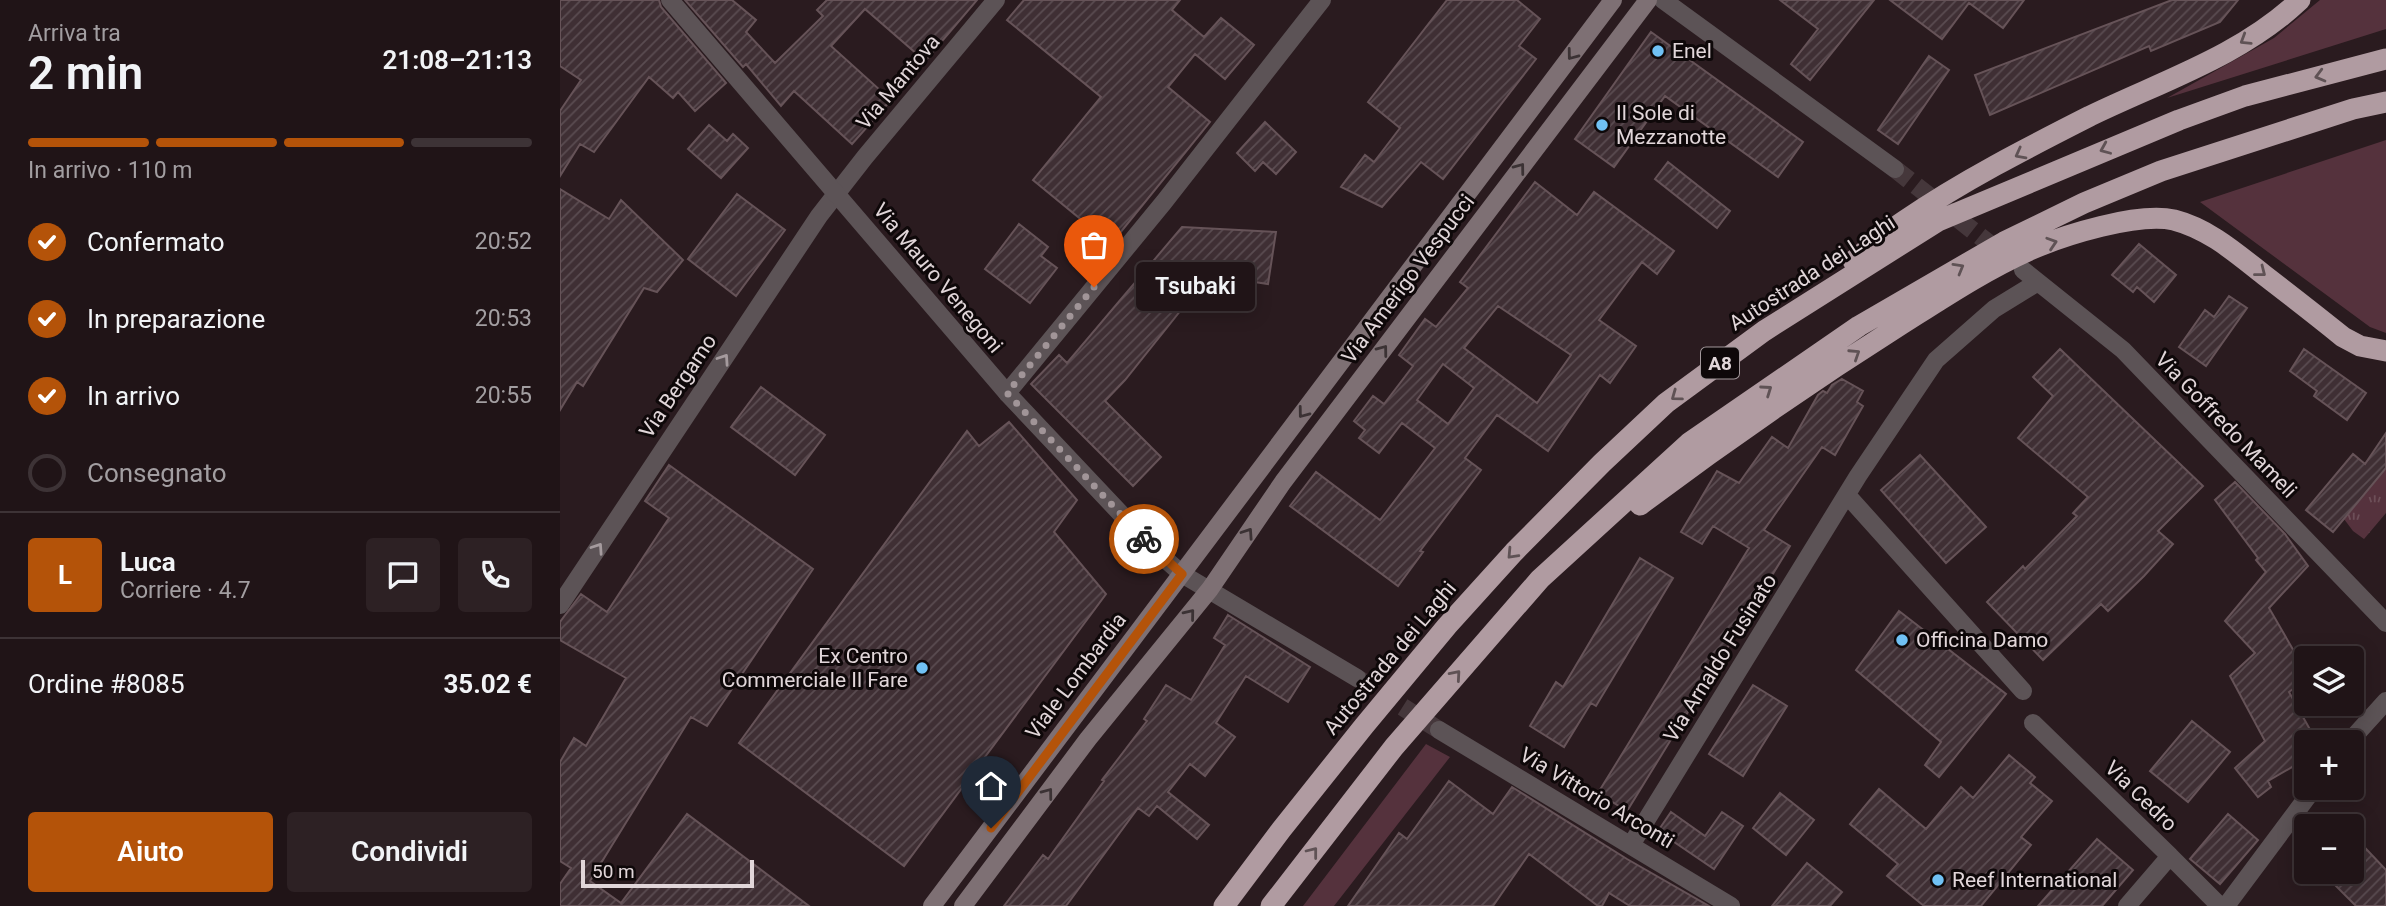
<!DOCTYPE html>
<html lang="it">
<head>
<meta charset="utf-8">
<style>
	body { margin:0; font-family:Roboto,sans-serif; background:#2d2124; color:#f1f3f6; height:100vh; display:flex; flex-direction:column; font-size:26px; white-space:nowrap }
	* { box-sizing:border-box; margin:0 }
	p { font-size:23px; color:#a29ea1 }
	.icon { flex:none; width:38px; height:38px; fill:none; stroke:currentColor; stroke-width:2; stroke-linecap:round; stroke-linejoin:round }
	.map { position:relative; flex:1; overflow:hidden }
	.side { display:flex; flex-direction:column; background:#201417; width:560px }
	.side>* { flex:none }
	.fabs { position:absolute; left:1734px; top:646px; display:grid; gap:14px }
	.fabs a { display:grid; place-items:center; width:70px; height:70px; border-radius:7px; background:#201417; box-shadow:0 4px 18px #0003,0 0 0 2px #3d3336; font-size:35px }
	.scale { position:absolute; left:21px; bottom:18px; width:173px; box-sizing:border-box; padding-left:7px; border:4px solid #e1d6d9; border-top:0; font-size:19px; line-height:24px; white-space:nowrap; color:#e1d6d9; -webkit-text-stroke:5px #0e0809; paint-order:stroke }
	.pin { position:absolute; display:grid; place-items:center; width:60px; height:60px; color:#fff; margin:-72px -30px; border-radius:50% 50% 50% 0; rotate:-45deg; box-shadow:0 0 7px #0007 }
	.pin .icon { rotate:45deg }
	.courier { position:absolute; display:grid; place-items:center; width:70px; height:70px; margin:-35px; border:5px solid #b45309; border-radius:50%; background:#fff; color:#222; box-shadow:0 2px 9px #0007 }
	.bubble { position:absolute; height:49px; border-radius:7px; background:#201417; box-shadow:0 4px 18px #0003,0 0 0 2px #3d3336; font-size:23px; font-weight:600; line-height:49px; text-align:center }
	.summary em { font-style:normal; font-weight:600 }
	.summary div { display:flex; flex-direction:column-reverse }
	.summary { display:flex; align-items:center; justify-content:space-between; height:119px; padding:0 28px }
	h1 { font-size:46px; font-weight:600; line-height:52px }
	.bar { display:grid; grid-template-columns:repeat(4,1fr); gap:10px 7px; align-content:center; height:84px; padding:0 28px }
	.bar i { height:9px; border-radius:5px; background:#3d3336 }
	.bar .on { background:#b45309 }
	.bar p { grid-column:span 4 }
	.line { display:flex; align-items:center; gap:18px; padding:0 28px; border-top:2px solid #3d3336 }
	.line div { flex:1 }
	.round { display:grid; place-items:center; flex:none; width:74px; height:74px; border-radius:7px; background:#2d2124 }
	ol { padding:0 28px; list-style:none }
	li { display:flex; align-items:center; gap:21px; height:77px }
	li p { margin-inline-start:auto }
	li .icon { padding:7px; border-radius:50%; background:#b45309; color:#fff; stroke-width:4 }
	li:last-child { color:#a29ea1 }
	li i { width:38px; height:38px; border:4px solid #3d3336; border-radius:50% }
	.button { display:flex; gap:14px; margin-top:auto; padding:14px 28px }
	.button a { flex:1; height:80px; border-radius:7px; background:#b45309; color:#fff; font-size:28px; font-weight:600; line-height:80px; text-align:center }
	.button a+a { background:#2d2124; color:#f1f3f6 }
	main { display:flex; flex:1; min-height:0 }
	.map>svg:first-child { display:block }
	.grass { fill:#55323d }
	.park { fill:url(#park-tufts) }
	.building { fill:url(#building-hatch); stroke:#665358; stroke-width:2; fill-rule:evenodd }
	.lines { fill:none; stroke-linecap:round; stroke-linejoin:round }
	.minor-tunnel { stroke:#45373b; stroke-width:18; stroke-dasharray:18 9; stroke-linecap:butt }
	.tertiary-tunnel { stroke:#45373b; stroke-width:18; stroke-dasharray:18 9; stroke-linecap:butt }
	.minor { stroke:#5c5356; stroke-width:18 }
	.tertiary { stroke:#5c5356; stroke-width:18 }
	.secondary { stroke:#7e7074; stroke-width:18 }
	.motorway { stroke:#b09ba1; stroke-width:21 }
	.oneway { stroke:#5f5255 }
	.oneway2 { stroke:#3b3234 }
	.oneway3 { stroke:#a59b9e }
	.done { stroke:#a19598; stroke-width:7; stroke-dasharray:0 12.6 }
	.route { stroke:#b45309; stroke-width:9 }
	.poi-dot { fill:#70c1f4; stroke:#0e0809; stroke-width:2.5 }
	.labels { text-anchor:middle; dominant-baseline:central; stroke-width:6; stroke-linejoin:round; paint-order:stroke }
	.shield { fill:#0e0809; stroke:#a2989b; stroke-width:2 }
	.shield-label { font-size:19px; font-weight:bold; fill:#e1d6d9 }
	.poi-label { font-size:21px; fill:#e1d6d9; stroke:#0e0809; text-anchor:start }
	.street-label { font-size:21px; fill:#e1d6d9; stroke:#0e0809 }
</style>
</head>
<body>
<main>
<section class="side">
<div class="summary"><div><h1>2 min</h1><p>Arriva tra</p></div><em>21:08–21:13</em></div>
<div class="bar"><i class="on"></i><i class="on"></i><i class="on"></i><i></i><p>In arrivo · 110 m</p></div>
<ol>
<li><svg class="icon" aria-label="check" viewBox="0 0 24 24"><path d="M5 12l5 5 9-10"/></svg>Confermato<p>20:52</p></li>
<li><svg class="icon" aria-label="check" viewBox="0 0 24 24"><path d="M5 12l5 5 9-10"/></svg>In preparazione<p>20:53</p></li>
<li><svg class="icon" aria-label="check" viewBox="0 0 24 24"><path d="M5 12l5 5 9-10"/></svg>In arrivo<p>20:55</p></li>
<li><i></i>Consegnato</li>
</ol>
<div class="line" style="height:126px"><b class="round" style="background:#b45309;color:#fff">L</b><div><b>Luca</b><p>Corriere · 4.7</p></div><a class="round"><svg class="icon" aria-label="chat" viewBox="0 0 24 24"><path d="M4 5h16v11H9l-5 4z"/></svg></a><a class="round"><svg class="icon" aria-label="phone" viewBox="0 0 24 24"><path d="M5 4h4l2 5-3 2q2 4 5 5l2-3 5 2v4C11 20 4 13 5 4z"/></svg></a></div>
<div class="line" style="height:91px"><div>Ordine #8085</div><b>35.02 €</b></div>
<div class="button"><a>Aiuto</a><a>Condividi</a></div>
</section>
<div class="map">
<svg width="1826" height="906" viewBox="0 0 1826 906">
	<defs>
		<pattern id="park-tufts" width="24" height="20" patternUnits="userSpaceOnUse" patternTransform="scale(1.75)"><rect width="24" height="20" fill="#55323d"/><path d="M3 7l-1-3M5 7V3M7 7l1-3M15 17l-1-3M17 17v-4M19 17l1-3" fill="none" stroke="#6d4f58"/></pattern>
		<pattern id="building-hatch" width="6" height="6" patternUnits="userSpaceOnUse" patternTransform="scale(1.75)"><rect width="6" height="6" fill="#3f2f34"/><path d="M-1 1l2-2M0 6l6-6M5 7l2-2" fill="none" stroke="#5a4c51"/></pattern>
	</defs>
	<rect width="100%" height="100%" fill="#2a1b1f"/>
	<path class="grass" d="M1760,0H1826V29L1607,98L1714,38Z
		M1826,140V333L1810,327L1640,202Z
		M866,744L890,757L774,906H743Z"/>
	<path class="park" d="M1826,468V513L1804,539L1793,531L1784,519Z"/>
	<path class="building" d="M0,0H99L101,7L166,83L135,111L118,92L113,98L89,77L34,152L20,144L0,176V111L21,80L0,66Z
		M125,0H172L196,20L186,32L215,63L263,16L257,10L267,0H417L365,61L305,9L271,46L331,100L292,144L234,91L221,106L186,64L183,67Z
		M464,0H620L612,10L644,37L661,18L694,45L665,79L635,54L608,87L650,122L551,244L473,180L541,97L447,20Z
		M887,0H957L980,19L959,46L976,59L883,179L861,162L822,207L781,187L805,155L814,162L840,128L808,102Z
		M1220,0H1314L1250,80L1231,64L1258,29Z
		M1330,0H1464L1443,28L1409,3L1382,39Z
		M1612,0H1678L1660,22L1591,51L1589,46L1430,115L1415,75Z
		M1091,32L1243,142L1218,177L1105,96L1054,167L1015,139Z
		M1369,56L1389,70L1338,144L1318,130Z
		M705,122L736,152L716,174L703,162L695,171L677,153Z
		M149,125L167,141L173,134L188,148L161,178L128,149Z
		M1108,162L1170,211L1157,228L1095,179Z
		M975,182L1017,215L1034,192L1114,251L1097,274L1082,262L1039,320L1076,346L1050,383L1040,375L988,451L937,415L905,458L921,470L860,551L863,552L838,586L730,506L756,472L820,520L875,448L842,423L819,453L799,438L805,430L794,421L813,396L824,404L853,366L839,355L865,319L876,327L908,288L900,282ZM938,306L1011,355L977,403L904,348ZM883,364L914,388L888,424L857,400Z
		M0,189L49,219L61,200L123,260L97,292L84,288L23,386L17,382L0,410Z
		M177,194L225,230L176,296L128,259Z
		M459,224L488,247L481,256L497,268L470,303L425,269Z
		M622,227L716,232L708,284L649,275L565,380L545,401L601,457L573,486L471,384L499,355L507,363Z
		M1579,244L1616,275L1594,302L1577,287L1573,292L1552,275Z
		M1669,296L1687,308L1646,366L1619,347L1645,310L1654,317Z
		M1500,349L1643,486L1598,531L1613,544L1584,576L1548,611L1541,604L1483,660L1427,602L1463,566L1465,569L1517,516L1513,513L1528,497L1458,438L1493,396L1473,377Z
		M1744,349L1806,393L1787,420L1754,396L1757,391L1730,371Z
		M1282,379L1303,391L1297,402L1303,406L1275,455L1262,447L1204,530L1230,546L1067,811L1038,793L1189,548L1153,526L1142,544L1121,532L1157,471L1179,483L1212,437L1228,448L1258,395L1263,391L1267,393L1272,385Z
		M201,387L265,435L235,475L171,427Z
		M449,422L517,500L494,532L546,594L344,866L179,743L407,431L419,446Z
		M1826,433V468L1773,532L1746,510L1793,454L1805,464Z
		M1360,455L1426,527L1386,563L1321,490Z
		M109,465L253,569L147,726L131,717L30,881L61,903L127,814L249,906H0V884L11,868L0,861V762L14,738L26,746L66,678L0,640V622L21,594L47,612L109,518L85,501Z
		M1675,482L1725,534L1748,566L1709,608L1746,672V679L1729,692L1757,742H1746V759L1708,781L1711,787L1698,797L1675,768L1705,741L1670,676L1695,653L1665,621L1706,572L1696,560L1698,558L1655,500Z
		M1080,558L1113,578L1036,706L1031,703L1004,747L970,726L996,682L1003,687Z
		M1339,611L1446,694L1379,777L1365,765L1381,742L1296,670Z
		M668,615L750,667L728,702L686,676L656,723L675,737L645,776L630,764L608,792L649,825L637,839L597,806L589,816L578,808L506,906H444L483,855L488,859L544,781L542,780L587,721L584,719L606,685L631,700L665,645L654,638Z
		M1193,685L1227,706L1183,776L1149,754Z
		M1632,721L1670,752L1628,802L1590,771Z
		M1449,755L1475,777L1470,783L1492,801L1461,837L1471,845L1421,906H1364L1327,876L1338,864L1290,824L1319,789L1366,829L1401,787L1413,798Z
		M889,781L933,814L952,787L1067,859L1149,906H1070L1049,893L1042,906H1038L969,854L933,906H788L839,833L847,839Z
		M1220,793L1254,820L1226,855L1193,828Z
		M1111,812L1145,836L1162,812L1183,826L1154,869L1098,831Z
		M1668,814L1698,840L1660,884L1630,859Z
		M1792,834L1826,870V906H1796L1762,872H1792Z
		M1537,839L1573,870L1542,906H1478Z
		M1247,863L1282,892L1270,906H1212Z"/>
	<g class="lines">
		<path class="minor-tunnel" d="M1335,169L1445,256"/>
		<path class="tertiary-tunnel" d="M797,678L879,730"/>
		<path class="minor" d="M1103,0L1335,169
			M1463,270L1563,350L1826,623
			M447,393L604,202L762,0
			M1287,495L1463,691
			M0,605L259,216L305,157L436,0
			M1473,723L1610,856L1567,906
			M1789,742L1826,701
			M1071,845L1298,476L1376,360L1434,309L1478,282
			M1610,856L1660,906
			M1666,906L1754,788"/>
		<path class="tertiary" d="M110,0L447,393L595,550L622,574L797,678
			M879,730L1171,906"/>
		<path class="secondary" d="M372,906L1053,0
			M403,906L528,739L650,589L723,482L1088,0"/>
		<path class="motorway" d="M1293,261C1310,247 1326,233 1344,221C1402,181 1467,148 1530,116C1602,81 1681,56 1740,0
			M1080,505C1165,441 1252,381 1342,324C1383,298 1425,270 1470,250C1504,235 1578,212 1614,220C1649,229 1676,253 1704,275C1730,295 1757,316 1783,337L1800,346L1826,351
			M664,906L721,830L804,726L887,626L954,552L1042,463L1106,403L1204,331L1378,221L1619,120L1685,96L1826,59
			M711,906L834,747L980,579L1129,443L1299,326L1444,242L1524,203L1601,171L1793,109L1826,102"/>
	</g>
	<defs><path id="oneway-chevron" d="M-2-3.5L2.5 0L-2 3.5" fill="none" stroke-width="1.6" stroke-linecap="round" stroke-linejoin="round" transform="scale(1.75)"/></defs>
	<g class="oneway">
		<use href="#oneway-chevron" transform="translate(1685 40) rotate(148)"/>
		<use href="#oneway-chevron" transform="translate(1760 76) rotate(165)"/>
		<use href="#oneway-chevron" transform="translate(1545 149) rotate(157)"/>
		<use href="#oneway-chevron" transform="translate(1460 154) rotate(152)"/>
		<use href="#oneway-chevron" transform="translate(1492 243) rotate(-18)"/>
		<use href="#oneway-chevron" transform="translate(1399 268) rotate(-30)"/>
		<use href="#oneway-chevron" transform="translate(1701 272) rotate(38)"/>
		<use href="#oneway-chevron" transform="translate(1295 354) rotate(-33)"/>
		<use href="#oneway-chevron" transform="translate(1207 390) rotate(-35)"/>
		<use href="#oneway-chevron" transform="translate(1116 396) rotate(144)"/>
		<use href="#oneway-chevron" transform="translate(952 554) rotate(133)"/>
		<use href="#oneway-chevron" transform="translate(896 675) rotate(-49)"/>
		<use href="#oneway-chevron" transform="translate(753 852) rotate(-52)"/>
	</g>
	<g class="oneway2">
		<use href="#oneway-chevron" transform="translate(1012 55) rotate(127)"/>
		<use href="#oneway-chevron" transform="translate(960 168) rotate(-53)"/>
		<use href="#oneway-chevron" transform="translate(823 350) rotate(-53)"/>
		<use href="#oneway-chevron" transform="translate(743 413) rotate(127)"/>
		<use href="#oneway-chevron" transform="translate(688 533) rotate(-56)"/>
		<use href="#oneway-chevron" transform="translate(630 614) rotate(-51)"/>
		<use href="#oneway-chevron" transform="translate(488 793) rotate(-53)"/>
	</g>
	<g class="oneway3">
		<use href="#oneway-chevron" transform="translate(164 359) rotate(-56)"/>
		<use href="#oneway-chevron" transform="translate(38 548) rotate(-56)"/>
	</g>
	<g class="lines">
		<path class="done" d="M534,287L447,393L584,539"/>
		<path class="route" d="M431,828L622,574L584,539"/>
	</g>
	<g class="poi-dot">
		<circle cx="1098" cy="51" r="7"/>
		<circle cx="1042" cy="125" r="7"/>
		<circle cx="1342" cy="640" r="7"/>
		<circle cx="362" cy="668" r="7"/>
		<circle cx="1378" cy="880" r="7"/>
	</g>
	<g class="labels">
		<rect class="shield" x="1141" y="347.5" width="38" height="31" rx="5"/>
		<g class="shield-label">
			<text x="1160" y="363">A8</text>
		</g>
		<g class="poi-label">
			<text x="1112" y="51">Enel</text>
			<text x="1056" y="113">Il Sole di<tspan x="1056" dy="24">Mezzanotte</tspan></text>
			<text x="1356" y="640">Officina Damo</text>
			<text x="348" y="656" text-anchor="end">Ex Centro<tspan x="348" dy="24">Commerciale Il Fare</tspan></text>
			<text x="1392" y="880">Reef International</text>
		</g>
		<g class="street-label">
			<text transform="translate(338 82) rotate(-50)">Via Mantova</text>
			<text transform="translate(1252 273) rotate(-33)">Autostrada dei Laghi</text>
			<text transform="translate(378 278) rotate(50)">Via Mauro Venegoni</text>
			<text transform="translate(848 279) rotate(-53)">Via Amerigo Vespucci</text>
			<text transform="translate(118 386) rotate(-56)">Via Bergamo</text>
			<text transform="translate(1666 425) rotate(46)">Via Goffredo Mameli</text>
			<text transform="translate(830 658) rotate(-50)">Autostrada dei Laghi</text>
			<text transform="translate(1160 658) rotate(-58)">Via Arnaldo Fusinato</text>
			<text transform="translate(516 676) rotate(-53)">Viale Lombardia</text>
			<text transform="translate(1581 796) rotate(44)">Via Cedro</text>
			<text transform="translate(1037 798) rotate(31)">Via Vittorio Arconti</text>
		</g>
	</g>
</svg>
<div class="fabs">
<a><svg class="icon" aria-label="layers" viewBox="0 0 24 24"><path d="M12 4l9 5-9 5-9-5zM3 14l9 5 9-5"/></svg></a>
<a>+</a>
<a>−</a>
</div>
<div class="scale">50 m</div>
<div class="pin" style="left:534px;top:287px;background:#ea580c"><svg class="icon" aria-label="bag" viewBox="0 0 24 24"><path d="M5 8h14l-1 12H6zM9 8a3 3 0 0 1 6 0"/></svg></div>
<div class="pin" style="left:431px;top:828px;background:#1f2937"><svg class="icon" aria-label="home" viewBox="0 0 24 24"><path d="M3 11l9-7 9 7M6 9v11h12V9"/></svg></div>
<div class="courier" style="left:584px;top:539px"><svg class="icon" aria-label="bike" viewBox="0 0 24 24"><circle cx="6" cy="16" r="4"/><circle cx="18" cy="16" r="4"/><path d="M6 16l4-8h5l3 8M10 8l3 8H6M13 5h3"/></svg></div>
<div class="bubble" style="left:576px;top:262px;width:119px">Tsubaki</div>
</div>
</main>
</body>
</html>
